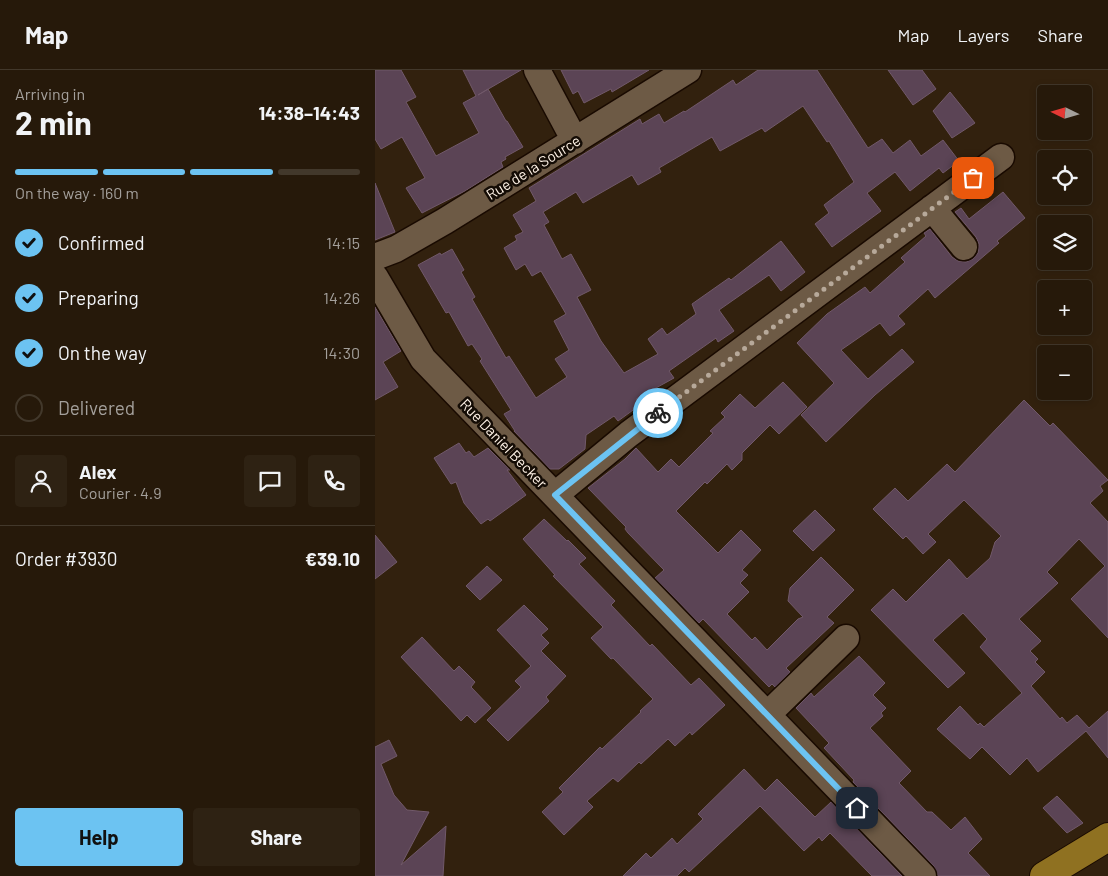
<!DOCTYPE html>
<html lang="en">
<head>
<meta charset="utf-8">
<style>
	body { margin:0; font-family:Barlow,sans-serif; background:#2e2213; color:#f1f3f6; height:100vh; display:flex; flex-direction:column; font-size:19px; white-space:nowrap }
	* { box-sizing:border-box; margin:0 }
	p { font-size:16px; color:#a4a09c }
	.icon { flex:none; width:28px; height:28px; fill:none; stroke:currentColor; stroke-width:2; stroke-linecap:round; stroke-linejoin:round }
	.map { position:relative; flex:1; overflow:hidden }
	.panel { display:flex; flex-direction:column; background:#26190a; width:375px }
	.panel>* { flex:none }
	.needle { width:32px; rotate:275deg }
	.fabs { position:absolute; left:662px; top:15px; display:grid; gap:10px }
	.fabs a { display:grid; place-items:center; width:55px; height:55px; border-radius:5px; background:#26190a; box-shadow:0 2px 8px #0003,0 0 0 1px #42382b; font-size:25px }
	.pin { position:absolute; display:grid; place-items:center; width:42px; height:42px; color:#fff; margin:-21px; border-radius:10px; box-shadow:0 2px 8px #0006 }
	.courier { position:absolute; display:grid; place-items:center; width:50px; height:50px; margin:-25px; border:4px solid #6cc3f2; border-radius:50%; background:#fff; color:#222; box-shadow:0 1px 6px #0007 }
	.headline em { font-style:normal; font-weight:700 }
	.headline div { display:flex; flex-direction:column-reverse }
	.headline { display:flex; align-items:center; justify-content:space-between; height:85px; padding:0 15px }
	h1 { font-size:32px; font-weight:700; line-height:38px }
	.bar { display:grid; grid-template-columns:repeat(4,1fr); gap:8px 5px; align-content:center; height:60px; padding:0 15px }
	.bar i { height:6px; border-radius:4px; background:#42382b }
	.bar .on { background:#6cc3f2 }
	.bar p { grid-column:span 4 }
	.line { display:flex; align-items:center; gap:12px; padding:0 15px; border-top:1px solid #42382b }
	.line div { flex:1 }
	.round { display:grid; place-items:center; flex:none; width:52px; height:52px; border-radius:5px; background:#2e2213 }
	ol { padding:0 15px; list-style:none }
	li { display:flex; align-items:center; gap:15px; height:55px }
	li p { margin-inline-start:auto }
	li .icon { padding:5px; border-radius:50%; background:#6cc3f2; color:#111; stroke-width:4 }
	li:last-child { color:#a4a09c }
	li i { width:28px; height:28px; border:2px solid #42382b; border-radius:50% }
	.button { display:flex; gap:10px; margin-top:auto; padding:10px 15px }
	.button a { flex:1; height:58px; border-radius:5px; background:#6cc3f2; color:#111; font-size:20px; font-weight:700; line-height:58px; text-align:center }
	.button a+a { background:#2e2213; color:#f1f3f6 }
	header { display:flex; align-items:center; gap:30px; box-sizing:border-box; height:70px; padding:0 25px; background:#26190a; border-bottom:1px solid #42382b }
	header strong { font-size:24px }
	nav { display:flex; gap:28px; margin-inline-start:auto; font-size:18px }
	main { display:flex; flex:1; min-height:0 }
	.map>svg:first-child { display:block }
	.building { fill:#5b4455; stroke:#71596a }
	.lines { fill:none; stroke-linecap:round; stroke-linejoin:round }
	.minor-casing { stroke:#190a00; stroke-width:29 }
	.primary-casing { stroke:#190a00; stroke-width:30 }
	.minor { stroke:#6d5a45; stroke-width:26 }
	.primary { stroke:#8f7121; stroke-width:28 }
	.done { stroke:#b7a99a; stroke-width:5; stroke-dasharray:0 9 }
	.route { stroke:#6cc3f2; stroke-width:6 }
	.labels { text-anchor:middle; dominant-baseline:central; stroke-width:5; stroke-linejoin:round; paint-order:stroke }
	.street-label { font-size:15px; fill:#fef2e6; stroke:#140c05 }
</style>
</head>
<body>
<header>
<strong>Map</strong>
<nav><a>Map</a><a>Layers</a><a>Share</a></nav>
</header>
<main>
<section class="panel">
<div class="headline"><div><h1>2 min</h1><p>Arriving in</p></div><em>14:38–14:43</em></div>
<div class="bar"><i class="on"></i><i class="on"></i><i class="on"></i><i></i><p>On the way · 160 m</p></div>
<ol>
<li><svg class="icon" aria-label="check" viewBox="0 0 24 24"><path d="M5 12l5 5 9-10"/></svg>Confirmed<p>14:15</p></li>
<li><svg class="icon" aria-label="check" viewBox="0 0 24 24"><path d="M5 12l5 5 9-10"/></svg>Preparing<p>14:26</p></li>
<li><svg class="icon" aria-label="check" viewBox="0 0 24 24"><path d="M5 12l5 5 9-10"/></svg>On the way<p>14:30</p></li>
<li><i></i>Delivered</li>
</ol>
<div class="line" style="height:90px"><a class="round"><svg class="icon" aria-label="person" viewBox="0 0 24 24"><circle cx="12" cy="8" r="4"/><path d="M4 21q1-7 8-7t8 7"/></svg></a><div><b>Alex</b><p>Courier · 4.9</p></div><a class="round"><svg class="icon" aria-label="chat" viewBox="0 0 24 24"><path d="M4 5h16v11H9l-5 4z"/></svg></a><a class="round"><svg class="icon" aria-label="phone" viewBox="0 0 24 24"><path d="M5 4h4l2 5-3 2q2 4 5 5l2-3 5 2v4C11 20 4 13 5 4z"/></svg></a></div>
<div class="line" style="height:65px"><div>Order #3930</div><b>€39.10</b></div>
<div class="button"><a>Help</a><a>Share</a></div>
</section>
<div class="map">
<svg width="733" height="806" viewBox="0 0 733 806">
	<rect width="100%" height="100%" fill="#32210e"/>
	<path class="building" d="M0,0H26L41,27L31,32L61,86L104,63L88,33L101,26L88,0H146L103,25L113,19L131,51H132L148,77L130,87L131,89L126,92L128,97L90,121L47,143L31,118L50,108L27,67L6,79L0,69Z
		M186,0H274L237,22L236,19L209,33L203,21L198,24Z
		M383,0H442L493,78L507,69L518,83L535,70L546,86L568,70L584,91L568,103L564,98L535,121L520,102L492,123L506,141L457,177L440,154L454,143L449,135L479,112L454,71L452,72L428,36L390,62L387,58L345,81L337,67L284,98L286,102L263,115L257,105L208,133L201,122L168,142L174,152L169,155L187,189L196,184L216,220L202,227L226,271L249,303L283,284L273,269L287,258L292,265L321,244L317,234L354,208L356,210L406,171L430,202L406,221L394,205L344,240L359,261L343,272L341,268L294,301L299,308L261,329L265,335L243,351L239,346L211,365L210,379L184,399H175L139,361H140L129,344L136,340L105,291L107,289L97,274L93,276L74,242L71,243L43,195L65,183L66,185L77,179L89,200L86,202L100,227L97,229L131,288L134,286L161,328L192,307L180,289L194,280L179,251L191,244L166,201L157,206L150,194L141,200L129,178L142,170L140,166L148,162L138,145L161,131L154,118L265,49L267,54L284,44L289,53L309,41L310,42L358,10L361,15Z
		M513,0H547L561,19L538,35Z
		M575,22L600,53L577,68L558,41Z
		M0,113L20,162L0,170Z
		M628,122L650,148L622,171L624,173L560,228L553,219L523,246L530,254L515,266L505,253L466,280L493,309L527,279L539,292L500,325L451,372L426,345L459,313L422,273L452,244L490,217L495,223L530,192L526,188L551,166L549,163L555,159L577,187L583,191L591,192L598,189L603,183L604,174L601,167L580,142L586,138L594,149Z
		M0,237L26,281L8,292L23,317L0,330Z
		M408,312L432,337L404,364L395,355L367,383V390L357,400L352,394L332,414L330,412L301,441L343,483L366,460L386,480L367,500L373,505L365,513L374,522L352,544L377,570L380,567L392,580L423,549L428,547L413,531L415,518L446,487L479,520L452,547L459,553L411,598L415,602L400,617L397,614L394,617L328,549L324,553L280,508L289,500L253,463L250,459L251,457L213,418L250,389L261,378L283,402L296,389L304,397L338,363L335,361L350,347L346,343L365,324L380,338Z
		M649,330L675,356L678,353L733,410L725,416L728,421L715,433L733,452V568L696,529L730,496L704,469L672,502L683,513L644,549L666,571L655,581L663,589L660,592L670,602L656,616L685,649L687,647L692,653L702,645L714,658L733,641V688L711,661L663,702L652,688L635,705L607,677L595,689L562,659L585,636L603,655L605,653L609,657L647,623L605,577L612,569L588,543L558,570L590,603L573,618L496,540L518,519L531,532L574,489L592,509L615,488L620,472L626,466L589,430L553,464L561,472L548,484L531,466L528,469L498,439L520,418L533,431L572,394L580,402Z
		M84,373L91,383L94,381L99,387L113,378L135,400H132L151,425L115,451L113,449L106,454L89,433L81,412L76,414L59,388Z
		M440,440L460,460L438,481L418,461Z
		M169,449L192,471L193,470L211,488L204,494L240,531L236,535L275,576L277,574L316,615L324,608L350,635L317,665L315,662L300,676L293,669L266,694L264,692L243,712L238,708L212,731L218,737L189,765L167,742L188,722L184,718L225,677L227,679L266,642L265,641L278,629L238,588L236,589L216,568L228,557L178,506L180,505L148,469Z
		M0,465L22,492L0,509Z
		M112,496L127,510L105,530L91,516Z
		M149,535L173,559L166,565L174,573L166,581L191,606L171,627L174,631L133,671L112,650L146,617L140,611L156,596L122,560Z
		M47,567L79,601L84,596L100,612L96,617L116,638L100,653L92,645L86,651L26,587Z
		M484,586L510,613L498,625L511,638L506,643L508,646L495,658L536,701L524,713L552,742H557L576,760L590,747L607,769L593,783L615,806H563L559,796L478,712L479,710L449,678L454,673L421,638L436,623L439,627Z
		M14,670L22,686L6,694L19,725L32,740L54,742L26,795L71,756L68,806H0V677Z
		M369,699L390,721L402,709L440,747L456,732L527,806H497L455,763L447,771L444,767L429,781L385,736L314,802L310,798L302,806H248L271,783L276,788L297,768L302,774L328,749L323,744Z
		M682,726L708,753L692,763L668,738Z"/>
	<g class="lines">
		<defs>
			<path id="minor" d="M162,0L200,71
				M557,138L589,177
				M0,187L21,179L70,151L313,0
				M0,207L48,289L548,806
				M180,425L254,364L626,87
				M392,645L471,568"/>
			<path id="primary" d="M669,806L733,767"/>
		</defs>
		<use href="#minor" class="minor-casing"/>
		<use href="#primary" class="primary-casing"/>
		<use href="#minor" class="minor"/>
		<use href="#primary" class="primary"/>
	</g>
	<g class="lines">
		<path class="done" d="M283,343L598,108"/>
		<path class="route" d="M283,343L180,425L482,738"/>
	</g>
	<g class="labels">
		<g class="street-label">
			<text transform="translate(158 97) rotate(-32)">Rue de la Source</text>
			<text transform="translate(129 373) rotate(46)">Rue Daniel Becker</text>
		</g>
	</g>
</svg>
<div class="fabs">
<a><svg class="needle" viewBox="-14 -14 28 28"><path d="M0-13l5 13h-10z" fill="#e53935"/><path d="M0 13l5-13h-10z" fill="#a4a09c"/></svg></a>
<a><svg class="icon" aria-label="locate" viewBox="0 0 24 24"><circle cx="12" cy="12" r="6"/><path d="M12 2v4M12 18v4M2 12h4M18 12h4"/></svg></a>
<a><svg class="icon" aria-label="layers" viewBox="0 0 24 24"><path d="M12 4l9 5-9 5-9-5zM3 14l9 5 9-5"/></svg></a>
<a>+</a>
<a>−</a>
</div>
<div class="pin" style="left:598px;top:108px;background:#ea580c"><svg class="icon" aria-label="bag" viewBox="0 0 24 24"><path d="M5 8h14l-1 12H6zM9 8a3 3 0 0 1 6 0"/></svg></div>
<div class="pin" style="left:482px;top:738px;background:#1f2937"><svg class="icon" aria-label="home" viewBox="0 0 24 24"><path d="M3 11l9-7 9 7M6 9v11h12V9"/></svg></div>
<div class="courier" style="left:283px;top:343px"><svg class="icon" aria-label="bike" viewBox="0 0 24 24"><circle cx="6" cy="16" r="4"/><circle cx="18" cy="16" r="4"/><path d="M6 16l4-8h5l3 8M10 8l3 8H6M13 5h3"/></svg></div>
</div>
</main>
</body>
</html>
